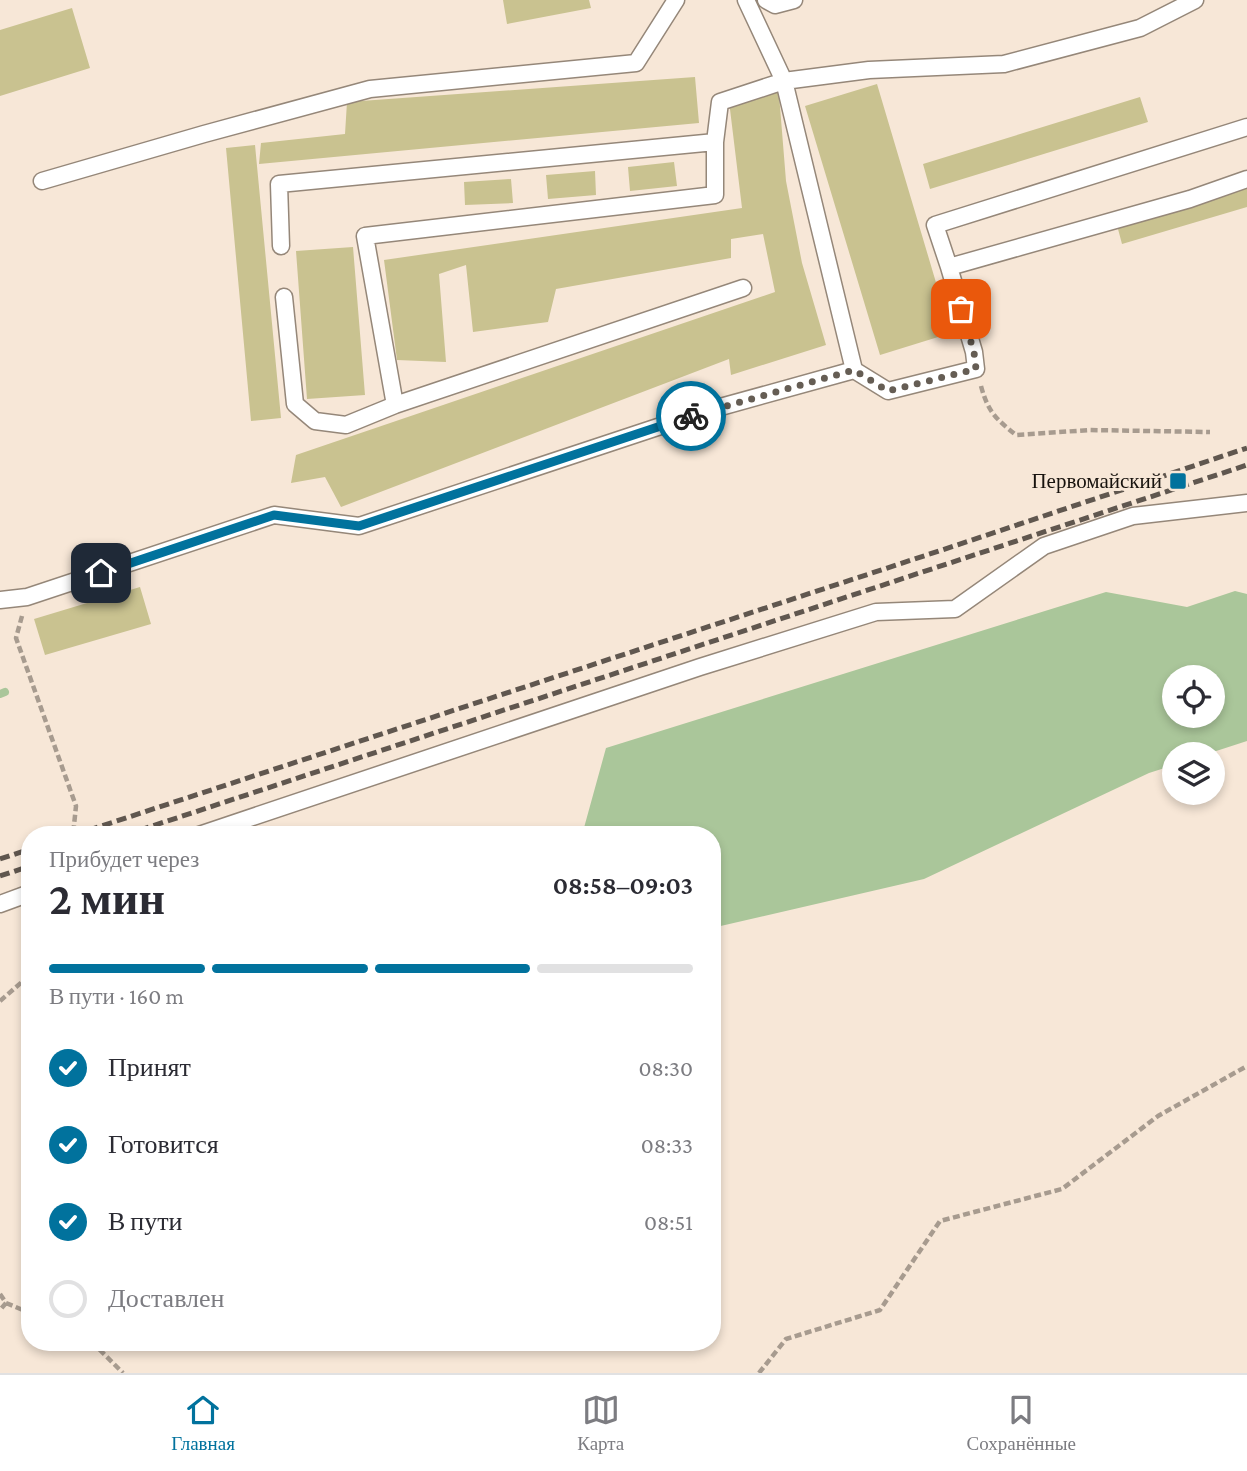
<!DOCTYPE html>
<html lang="ru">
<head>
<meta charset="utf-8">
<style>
	body { margin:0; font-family:"Crimson Pro",serif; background:#f2f2f3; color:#2b2b33; height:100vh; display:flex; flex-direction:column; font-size:26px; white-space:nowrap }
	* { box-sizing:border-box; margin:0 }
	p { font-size:23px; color:#7c7c81 }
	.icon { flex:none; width:38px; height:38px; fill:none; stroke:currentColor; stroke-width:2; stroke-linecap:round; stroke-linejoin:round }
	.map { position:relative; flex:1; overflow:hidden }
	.details { position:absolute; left:21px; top:826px; width:700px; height:525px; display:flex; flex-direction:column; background:#fff; border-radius:28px; box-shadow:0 4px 10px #0003 }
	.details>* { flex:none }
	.tools { position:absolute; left:1162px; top:665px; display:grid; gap:14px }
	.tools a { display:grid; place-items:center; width:63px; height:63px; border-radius:50%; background:#fff; box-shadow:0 4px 10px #0003; font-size:35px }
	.pin { position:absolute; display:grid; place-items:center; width:60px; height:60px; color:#fff; margin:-30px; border-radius:14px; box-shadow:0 4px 10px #0006 }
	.courier { position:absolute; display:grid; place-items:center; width:70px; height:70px; margin:-35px; border:5px solid #01729d; border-radius:50%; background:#fff; color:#222; box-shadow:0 2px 9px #0007 }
	.headline em { font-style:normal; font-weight:600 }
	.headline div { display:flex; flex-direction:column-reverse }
	.headline { display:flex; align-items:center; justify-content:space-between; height:119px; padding:0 28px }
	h1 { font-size:46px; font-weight:600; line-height:52px }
	.bar { display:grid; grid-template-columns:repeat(4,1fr); gap:10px 7px; align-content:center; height:84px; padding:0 28px }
	.bar i { height:9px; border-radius:5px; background:#e1e1e2 }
	.bar .selected { background:#01729d }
	.bar p { grid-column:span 4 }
	ol { padding:0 28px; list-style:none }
	li { display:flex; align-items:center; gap:21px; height:77px }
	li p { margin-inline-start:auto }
	li .icon { padding:7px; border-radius:50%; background:#01729d; color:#fff; stroke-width:4 }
	li:last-child { color:#7c7c81 }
	li i { width:38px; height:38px; border:4px solid #e1e1e2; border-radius:50% }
	.tabs { display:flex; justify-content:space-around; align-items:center; height:98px; border-top:2px solid #e1e1e2; background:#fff; font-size:19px; color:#7c7c81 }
	.tabs a { display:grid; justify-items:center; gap:4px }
	.tabs .selected { color:#01729d }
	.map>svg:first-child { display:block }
	.water { fill:#aac69a; fill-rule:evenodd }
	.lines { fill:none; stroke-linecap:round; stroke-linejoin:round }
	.stream { stroke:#aac69a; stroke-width:8 }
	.building { fill:#c9c290 }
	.lane-casing { stroke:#958779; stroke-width:19 }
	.path { stroke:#a79b8f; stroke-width:4.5; stroke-dasharray:7 3.5; stroke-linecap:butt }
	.lane { stroke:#fff; stroke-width:16 }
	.rail { stroke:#60574f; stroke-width:5; stroke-dasharray:10 5; stroke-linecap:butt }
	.done { stroke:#655d54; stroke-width:7; stroke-dasharray:0 12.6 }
	.route { stroke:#01729d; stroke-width:9 }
	.poi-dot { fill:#01729d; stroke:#f7e7d7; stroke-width:2.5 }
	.labels { text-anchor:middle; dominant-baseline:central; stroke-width:6; stroke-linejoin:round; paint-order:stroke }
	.poi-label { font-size:21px; fill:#17120d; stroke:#f7e7d7; text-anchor:end }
</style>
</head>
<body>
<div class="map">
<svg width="1247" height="1373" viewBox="0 0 1247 1373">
	<rect width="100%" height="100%" fill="#f7e7d7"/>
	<path class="water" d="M1235,591L1247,594V741L1207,754H1174V765L1149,773L924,879L712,928V835H582L606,748L1106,592L1187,607ZM1174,677H1213V716H1174Z"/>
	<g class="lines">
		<path class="stream" d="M0,694L5,692"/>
	</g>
	<path class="building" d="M503,0H589L591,8L507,24Z
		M72,8L90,68L0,96V30Z
		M695,77L699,123L259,164L261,143L345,134L347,102Z
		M757,81L778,82L786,181L802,263L826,345L731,375L729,359L341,507L325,477L291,483L296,455L775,292L763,234L731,239V258L556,289L548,322L473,332L466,265L439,274L446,362L397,360L384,260L742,208L729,101Z
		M877,84L951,333L880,355L805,106Z
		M1140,97L1148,122L930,189L923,164Z
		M255,145L281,418L251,421L226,148Z
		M674,162L677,186L630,191L628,167Z
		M595,171L596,195L548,199L546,175Z
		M1247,175V207L1122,244L1114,214Z
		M511,179L513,203L465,205L464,182Z
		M353,247L365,395L307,399L296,251Z
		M140,587L151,624L45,655L34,619Z"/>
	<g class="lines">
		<defs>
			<path id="lane" d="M766,0L775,5L794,0
				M42,181L204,134L370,89L636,63L676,0
				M281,246L279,184L715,142L720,102L784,81L869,70L1004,64L1140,28L1195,0
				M949,267L935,225L1247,127
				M284,297L295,404L315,421L346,425L395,405L743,288
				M854,370L888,391L976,369L974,352L949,267L1190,199L1247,179
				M395,405L365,236L715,195V142
				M0,600L27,597L274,515L359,526L706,411L854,370L784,81L746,0
				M199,835L700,667L876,612L955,609L1044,546L1133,516L1247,503
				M0,904L30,893"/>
		</defs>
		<use href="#lane" class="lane-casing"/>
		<path class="path" d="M981,386C988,412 996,419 1016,435L1090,430L1210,432
			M22,616L16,638L76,806L73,835
			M0,1001L30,975
			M0,1294L6,1303L0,1310
			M6,1303L30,1313
			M92,1342L123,1373
			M759,1373L786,1339L880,1310L940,1221L1062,1189L1158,1116L1247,1066"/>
		<use href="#lane" class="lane"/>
		<path class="rail" d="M74,835L942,550L1247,448
			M125,835L1247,465
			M0,859L30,849
			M0,876L30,866"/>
	</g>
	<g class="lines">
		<path class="done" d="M691,416L854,370L888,391L976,369L974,352L961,309"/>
		<path class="route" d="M101,573L274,515L359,526L691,416"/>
	</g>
	<rect class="poi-dot" x="1169" y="472" width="18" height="18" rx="3.5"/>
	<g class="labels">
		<g class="poi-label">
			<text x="1162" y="481">Первомайский</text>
		</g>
	</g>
</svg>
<div class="tools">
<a><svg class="icon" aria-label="locate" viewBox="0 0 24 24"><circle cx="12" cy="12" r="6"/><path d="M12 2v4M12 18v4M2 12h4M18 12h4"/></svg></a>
<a><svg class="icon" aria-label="layers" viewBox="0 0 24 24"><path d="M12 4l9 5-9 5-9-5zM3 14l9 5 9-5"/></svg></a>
</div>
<div class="pin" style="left:961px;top:309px;background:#ea580c"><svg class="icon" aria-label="bag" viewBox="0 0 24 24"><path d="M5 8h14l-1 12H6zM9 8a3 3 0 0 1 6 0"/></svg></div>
<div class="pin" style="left:101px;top:573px;background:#1f2937"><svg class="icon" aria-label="home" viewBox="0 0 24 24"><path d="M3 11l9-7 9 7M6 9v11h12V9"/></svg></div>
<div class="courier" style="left:691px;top:416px"><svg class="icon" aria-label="bike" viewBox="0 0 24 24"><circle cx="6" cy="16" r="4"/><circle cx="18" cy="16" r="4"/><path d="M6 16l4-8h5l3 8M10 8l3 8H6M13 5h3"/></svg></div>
<section class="details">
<div class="headline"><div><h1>2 мин</h1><p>Прибудет через</p></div><em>08:58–09:03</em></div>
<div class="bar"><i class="selected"></i><i class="selected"></i><i class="selected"></i><i></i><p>В пути · 160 m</p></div>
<ol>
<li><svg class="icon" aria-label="check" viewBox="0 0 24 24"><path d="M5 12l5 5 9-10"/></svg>Принят<p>08:30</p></li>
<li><svg class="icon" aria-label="check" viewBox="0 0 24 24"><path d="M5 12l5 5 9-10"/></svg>Готовится<p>08:33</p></li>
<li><svg class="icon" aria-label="check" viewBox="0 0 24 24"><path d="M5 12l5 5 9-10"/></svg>В пути<p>08:51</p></li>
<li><i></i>Доставлен</li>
</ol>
</section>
</div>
<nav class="tabs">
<a class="selected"><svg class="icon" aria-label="home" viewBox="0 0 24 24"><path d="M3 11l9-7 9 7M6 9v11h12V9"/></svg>Главная</a>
<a><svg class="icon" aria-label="map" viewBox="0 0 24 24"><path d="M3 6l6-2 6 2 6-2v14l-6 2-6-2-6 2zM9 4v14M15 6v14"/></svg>Карта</a>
<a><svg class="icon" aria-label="saved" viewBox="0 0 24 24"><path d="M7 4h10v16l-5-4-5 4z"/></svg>Сохранённые</a>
</nav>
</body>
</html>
